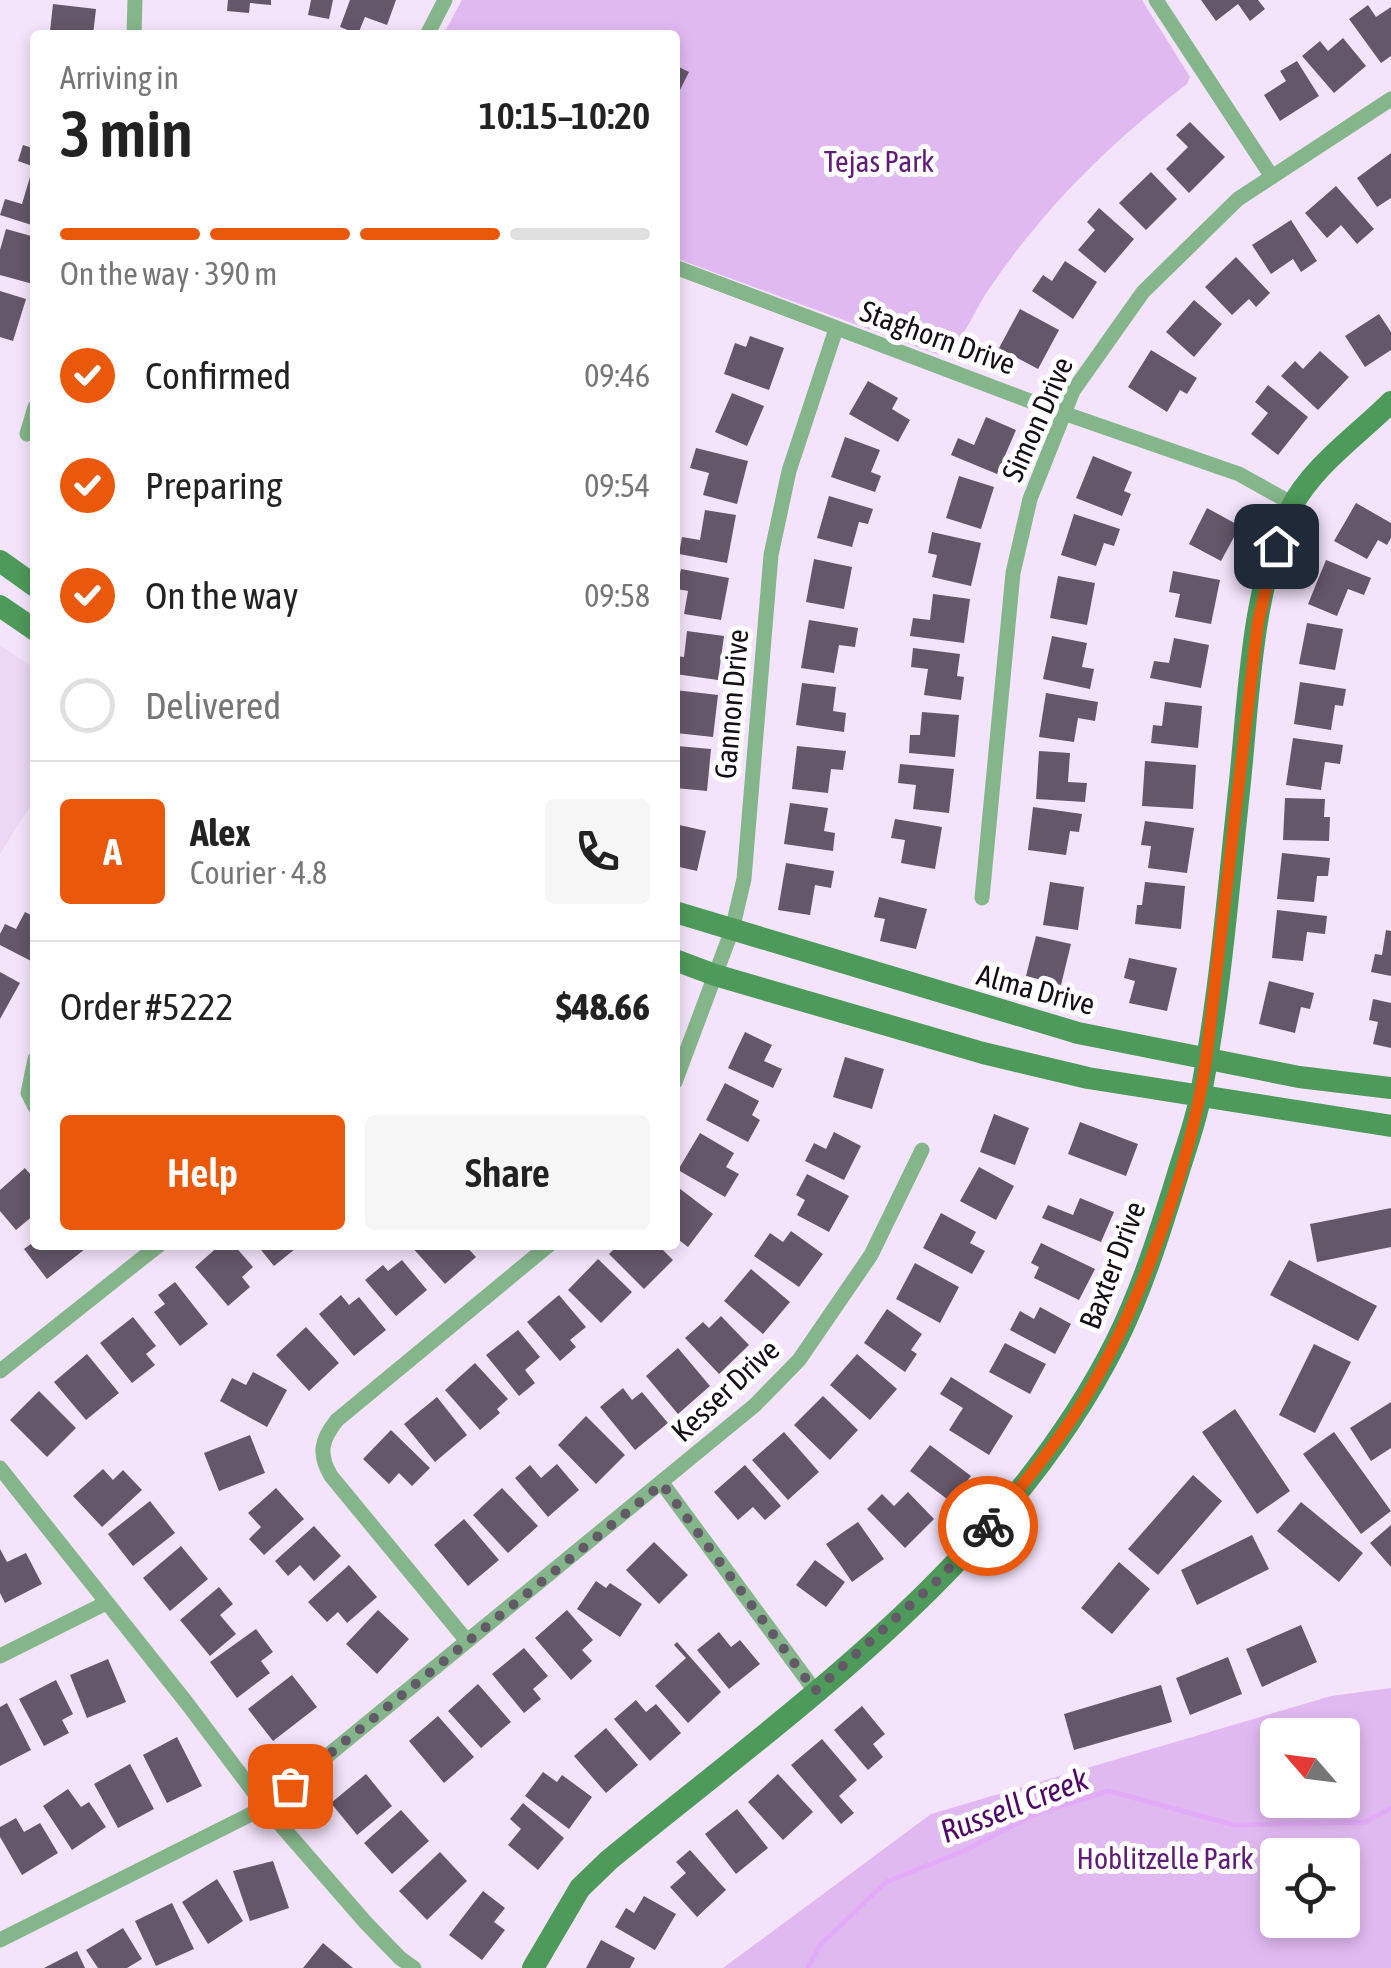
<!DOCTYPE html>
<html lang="en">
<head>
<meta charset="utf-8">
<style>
	body { margin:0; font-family:"Asap Condensed",sans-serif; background:#f6f6f6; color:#222; height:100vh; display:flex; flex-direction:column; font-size:38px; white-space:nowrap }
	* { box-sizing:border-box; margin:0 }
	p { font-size:32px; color:#767676 }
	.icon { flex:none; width:55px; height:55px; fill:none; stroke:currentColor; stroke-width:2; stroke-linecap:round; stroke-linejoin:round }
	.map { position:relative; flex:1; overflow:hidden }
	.sheet { position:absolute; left:30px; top:30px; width:650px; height:1220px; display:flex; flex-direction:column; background:#fff; border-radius:10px; box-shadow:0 5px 15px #0003 }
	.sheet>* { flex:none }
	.needle { width:65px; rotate:298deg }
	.tools { position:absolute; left:1260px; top:1718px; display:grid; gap:20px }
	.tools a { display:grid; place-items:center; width:100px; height:100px; border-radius:10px; background:#fff; box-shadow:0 5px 15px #0003; font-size:50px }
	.pin { position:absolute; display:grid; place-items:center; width:85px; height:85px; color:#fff; margin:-42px; border-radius:20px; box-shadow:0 5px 15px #0006 }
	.courier { position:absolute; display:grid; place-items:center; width:100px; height:100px; margin:-50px; border:8px solid #ea580c; border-radius:50%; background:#fff; color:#222; box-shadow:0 2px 12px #0007 }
	.summary em { font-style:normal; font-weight:600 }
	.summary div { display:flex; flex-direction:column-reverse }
	.summary { display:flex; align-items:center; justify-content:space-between; height:170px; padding:0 30px }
	h1 { font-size:65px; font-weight:600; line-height:75px }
	.bar { display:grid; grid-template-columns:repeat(4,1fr); gap:15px 10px; align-content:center; height:120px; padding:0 30px }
	.bar i { height:12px; border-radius:8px; background:#e0e0e0 }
	.bar .on { background:#ea580c }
	.bar p { grid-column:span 4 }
	.line { display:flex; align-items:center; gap:25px; padding:0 30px; border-top:2px solid #e0e0e0 }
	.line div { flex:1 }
	.round { display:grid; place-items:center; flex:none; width:105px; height:105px; border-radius:10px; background:#f6f6f6 }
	ol { padding:0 30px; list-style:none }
	li { display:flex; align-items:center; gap:30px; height:110px }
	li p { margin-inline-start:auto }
	li .icon { padding:10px; border-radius:50%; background:#ea580c; color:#fff; stroke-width:4 }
	li:last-child { color:#767676 }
	li i { width:55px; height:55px; border:5px solid #e0e0e0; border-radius:50% }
	.primary-button { display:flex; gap:20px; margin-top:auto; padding:20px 30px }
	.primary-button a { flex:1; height:115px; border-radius:10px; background:#ea580c; color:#fff; font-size:40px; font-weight:600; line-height:115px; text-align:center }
	.primary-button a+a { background:#f6f6f6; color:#222 }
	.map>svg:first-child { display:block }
	.built { fill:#ecd8f5 }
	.green { fill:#e1b9f1; fill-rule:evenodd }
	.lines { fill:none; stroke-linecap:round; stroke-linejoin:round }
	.stream { stroke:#e2abf7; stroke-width:5 }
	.building { fill:#65576a }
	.street { stroke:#85b58a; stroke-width:15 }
	.secondary { stroke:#4e9a5a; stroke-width:22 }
	.done { stroke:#625a66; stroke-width:10; stroke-dasharray:0 18 }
	.route { stroke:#ea580c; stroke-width:12 }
	.labels { text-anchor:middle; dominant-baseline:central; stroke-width:10; stroke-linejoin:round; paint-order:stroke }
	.park-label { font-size:30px; fill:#5f1d75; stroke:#fff }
	.street-label { font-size:30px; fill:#140f16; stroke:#fff }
	.water-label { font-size:32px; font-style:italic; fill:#4f0865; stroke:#fff }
</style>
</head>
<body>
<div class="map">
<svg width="1391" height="1968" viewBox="0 0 1391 1968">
	<rect width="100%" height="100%" fill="#f4e4fb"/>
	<path class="built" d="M0,645L35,669V798L0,854Z"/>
	<path class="green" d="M462,0H1142L1190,77L1187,84C1109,144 1044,208 989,289C972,313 965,343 939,355L675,258V35H443Z
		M1391,1688V1968H723L931,1814L1331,1696ZM1342,1735V1800H1278V1735ZM1342,1855V1920H1278V1855Z"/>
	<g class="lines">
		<path class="stream" d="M808,1968L820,1945L886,1882L966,1850L1037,1813L1109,1791L1234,1825L1366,1822L1391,1808"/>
	</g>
	<path class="building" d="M228,0H271V5L250,3L249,13L227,11Z
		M311,0H333L329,19L308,15Z
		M350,0H396L387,25L365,17L358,34L340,27Z
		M1201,0H1258L1265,9L1250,21L1238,4L1216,21Z
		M53,4L96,9L93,35H44L45,31H50Z
		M1368,5L1376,17L1391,7V56L1381,63L1349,19Z
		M1343,38L1366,66L1334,93L1302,56L1320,41L1328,51Z
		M1297,61L1319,96L1280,121L1264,95L1286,81L1280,71Z
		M675,65L689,72L678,94L675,93Z
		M1190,122L1225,157L1189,193L1166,169L1188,147L1176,135Z
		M23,145L35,149V167L18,161Z
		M1391,153V198L1377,207L1357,178Z
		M1151,172L1177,199L1146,230L1119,203Z
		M30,177L35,179V226L0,215L5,199L22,204Z
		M1336,186L1374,229L1357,244L1341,225L1327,238L1305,213Z
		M1099,208L1134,239L1105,273L1078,250L1095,230L1087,222Z
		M1291,220L1317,261L1301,272L1293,259L1271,274L1252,245Z
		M6,229L35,237L33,284L0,275V250Z
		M1236,257L1270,293L1256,307L1249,299L1232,315L1205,287Z
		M1065,261L1097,282L1073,319L1032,291L1043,275L1052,281Z
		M0,291L26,299L13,341L0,337Z
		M1194,300L1222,324L1194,357L1166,332Z
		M1020,309L1059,330L1038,369L999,348Z
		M1379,314L1391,332V350L1365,367L1345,336Z
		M750,336L784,348L769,390L724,374L735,343L746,347Z
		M1151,350L1197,378L1187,394L1180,390L1167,412L1128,387Z
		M1320,351L1349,377L1318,410L1281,376L1295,361L1303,369Z
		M868,381L898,398L892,409L910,420L898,442L849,414Z
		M1268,385L1308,417L1278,455L1251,434L1268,413L1255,402Z
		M732,393L764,406L747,446L715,432Z
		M986,417L1016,430L997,474L951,455L958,438L974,445Z
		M845,437L880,450L871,472L881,476L875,492L831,477Z
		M696,448L748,461L737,504L703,495L709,473L690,468Z
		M1093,456L1132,472L1124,491L1131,494L1122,516L1076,498Z
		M959,476L994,487L981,529L946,518Z
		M829,496L873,509L868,524L859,522L852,547L817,538Z
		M1356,503L1391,523V538L1387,545L1378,540L1367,559L1334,541Z
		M1207,508L1240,526L1221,561L1189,544Z
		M705,510L736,515L727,563L679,554L682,537L700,540Z
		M1074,514L1120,529L1114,546L1104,543L1096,566L1061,555Z
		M932,532L981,543L971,586L932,577L937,555L928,553Z
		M814,559L852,567L844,609L806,602Z
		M1326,560L1371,578L1364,595L1348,589L1337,616L1308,604Z
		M681,569L729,578L721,620L684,614L688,591L677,589Z
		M1173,571L1220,580L1211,624L1175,617L1180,594L1169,592Z
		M1058,576L1095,583L1087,625L1050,618Z
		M933,594L970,599L964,643L910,636L913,618L930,620Z
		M809,620L858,628L855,647L839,645L834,673L801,668Z
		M1307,623L1343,629L1335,670L1299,664Z
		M687,631L724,636L718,680L675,674V656L684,657Z
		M1052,636L1087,643L1082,667L1094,669L1090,689L1043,679Z
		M1174,638L1209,645L1201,688L1150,678L1154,661L1169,663Z
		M913,648L960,654L957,676L964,677L961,700L924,695L928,669L911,667Z
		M1300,682L1346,689L1343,706L1335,705L1331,730L1294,724Z
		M802,683L836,687L833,711L846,713L844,732L796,725Z
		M675,690L718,695L713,737L676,733L678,709H675Z
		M1046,693L1098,702L1095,721L1078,718L1074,742L1039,737Z
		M1165,702L1202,706L1198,748L1151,743L1153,725L1162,726Z
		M922,712L959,715L955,757L909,753L910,735H920Z
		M1293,738L1343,745L1340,764L1325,762L1321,790L1286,785Z
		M677,746L711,749L707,791L675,788Z
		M797,746L846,751L843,770L831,769L828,793L792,789Z
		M1039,751L1070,753L1068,782L1087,783L1085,802L1036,799Z
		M1145,761L1196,765L1193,809L1142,806Z
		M900,764L954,769L949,813L913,809L916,785L898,783Z
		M1285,798L1325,799L1324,817H1330L1329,841L1283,840Z
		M790,803L828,808L824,831L835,833L833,851L784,844Z
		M1033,807L1082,814L1079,832L1070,831L1066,855L1028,850Z
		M895,819L942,827L935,869L901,863L905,840L891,838Z
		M1145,821L1194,828L1187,873L1148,868L1151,846L1141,845Z
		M675,824L706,831L697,871L675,866Z
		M1282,853L1330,858L1328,876H1317L1314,902L1277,899Z
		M786,863L834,871L831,888L815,885L810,915L778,910Z
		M1050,882L1084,887L1078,930L1043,925Z
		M1145,882L1185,886L1181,929L1135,924L1137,905H1142Z
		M879,897L927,909L916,949L880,941L885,919L874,917Z
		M1277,910L1327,916L1325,934L1307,932L1303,961L1272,958Z
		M25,912L35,917V963L0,945V934L5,924L16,929Z
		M1386,930L1391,931V976L1371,972L1375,954L1382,955Z
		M1036,936L1071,944L1061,985L1026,976Z
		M1129,958L1177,968L1167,1011L1129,1003L1135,981L1124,978Z
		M0,972L20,983L0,1019Z
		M1269,981L1314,993L1310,1009L1301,1007L1295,1033L1259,1024Z
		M1373,999L1391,1003V1048L1373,1044L1378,1022L1369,1020Z
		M745,1032L772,1045L764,1061L782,1069L773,1088L728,1068Z
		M845,1057L884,1069L872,1109L833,1097Z
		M725,1083L759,1101L752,1115L760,1120L748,1142L706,1120Z
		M994,1114L1029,1128L1015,1165L980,1152Z
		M1080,1122L1138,1144L1126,1176L1068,1154Z
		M834,1132L861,1146L844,1180L805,1161L814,1143L826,1149Z
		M700,1133L734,1153L726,1167L739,1174L725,1197L678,1170Z
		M979,1167L1014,1186L996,1220L960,1201Z
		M25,1168L35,1180V1214L16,1230L0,1211V1190Z
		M807,1174L849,1196L829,1232L797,1215L805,1200L796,1195Z
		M675,1185L713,1214L688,1247L675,1237Z
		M1080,1198L1114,1212L1101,1242L1042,1218L1048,1205L1073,1215Z
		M1391,1208V1247L1317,1262L1310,1224Z
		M941,1213L976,1232L970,1243L985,1251L972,1274L923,1248Z
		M791,1231L823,1254L799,1287L754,1256L770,1233L783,1242Z
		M35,1241V1245H90L47,1279L24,1249Z
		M1041,1243L1095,1269L1079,1300L1034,1278L1039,1267L1031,1263Z
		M220,1245H234L253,1267L242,1277L250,1287L228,1306L195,1267Z
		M257,1245H300L274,1266Z
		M410,1245H465L476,1257L445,1284Z
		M618,1245H658L673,1260L644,1289L609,1254Z
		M598,1259L632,1292L601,1323L568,1290Z
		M402,1260L427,1290L396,1316L365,1280L383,1265L388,1271Z
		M1289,1260L1377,1306L1358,1341L1270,1295Z
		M915,1263L959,1287L940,1323L896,1299Z
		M751,1269L790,1302L763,1334L724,1301Z
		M175,1282L208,1324L180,1346L154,1312L165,1304L158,1295Z
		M341,1295L349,1305L359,1297L386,1330L354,1356L319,1314Z
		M559,1295L586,1327L570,1340L576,1347L560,1361L527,1322Z
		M1040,1307L1071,1324L1055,1354L1010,1330L1020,1311L1034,1319Z
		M887,1309L922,1334L911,1350L917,1354L905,1372L864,1343Z
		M721,1316L749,1345L719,1374L685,1338L703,1322L709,1328Z
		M133,1317L156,1346L146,1354L155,1365L132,1383L100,1343Z
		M306,1327L339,1363L309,1391L276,1355Z
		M518,1330L540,1357L525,1370L535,1383L519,1396L486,1355Z
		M1005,1343L1046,1364L1030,1394L989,1372Z
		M1314,1344L1351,1362L1315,1433L1279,1415Z
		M678,1348L710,1386L678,1414L646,1376Z
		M87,1354L119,1393L86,1420L54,1382Z
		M857,1354L897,1389L870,1420L830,1385Z
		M475,1363L508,1399L497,1409L500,1413L480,1430L445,1390Z
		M253,1372L287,1390L267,1427L220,1401L232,1378L246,1385Z
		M951,1377L1013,1416L989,1455L949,1430L963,1408L940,1394Z
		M623,1388L632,1400L642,1392L668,1423L635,1450L600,1407Z
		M39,1391L76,1428L47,1457L10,1420Z
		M823,1396L858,1430L830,1460L794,1425Z
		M437,1397L467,1435L435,1462L404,1424Z
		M1391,1402V1448L1371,1461L1350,1428Z
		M1235,1409L1290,1491L1257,1514L1202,1432Z
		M586,1416L625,1455L596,1484L558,1445Z
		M391,1430L430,1468L412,1486L399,1473L389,1484L363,1459Z
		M784,1432L819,1472L788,1500L752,1460Z
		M1334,1432L1391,1511L1361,1534L1303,1454Z
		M250,1435L265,1473L219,1491L204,1453Z
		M930,1445L971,1476L951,1502L910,1471Z
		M557,1464L579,1490L548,1517L515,1478L530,1465L541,1478Z
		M745,1465L781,1506L765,1520L753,1507L738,1520L714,1492Z
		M103,1469L113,1480L123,1470L142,1490L102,1527L73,1496Z
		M1193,1475L1222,1501L1158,1575L1128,1549Z
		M276,1488L304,1519L264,1555L249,1539L261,1527L248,1513Z
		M502,1488L538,1526L508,1553L473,1515Z
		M908,1492L934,1519L905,1548L867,1509L882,1494L894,1506Z
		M150,1501L175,1533L133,1566L108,1534Z
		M1301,1502L1363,1553L1339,1582L1277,1531Z
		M464,1519L499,1560L468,1586L434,1545Z
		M858,1522L884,1559L852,1582L826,1544Z
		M1391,1525V1567L1370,1543Z
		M314,1526L341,1556L314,1581L300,1565L288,1576L275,1561Z
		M1252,1535L1269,1569L1197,1605L1181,1570Z
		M654,1542L688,1575L659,1604L626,1570Z
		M181,1546L208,1579L170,1611L143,1578Z
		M0,1549L7,1562L26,1553L42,1584L5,1603L0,1593Z
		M815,1560L845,1582L826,1607L796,1585Z
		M1119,1562L1150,1589L1112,1634L1081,1608Z
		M349,1565L377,1597L347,1623L338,1612L327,1622L308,1602Z
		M596,1581L606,1588L610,1583L642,1604L620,1637L577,1609Z
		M219,1587L233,1604L220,1615L236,1634L210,1656L180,1620Z
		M378,1610L409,1639L377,1674L346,1644Z
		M567,1610L593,1640L582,1650L592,1661L571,1680L535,1638Z
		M1301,1625L1317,1662L1262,1687L1246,1649Z
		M256,1629L273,1652L261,1661L270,1673L237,1698L210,1662Z
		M719,1632L731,1647L740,1640L760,1664L729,1689L697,1650Z
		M677,1642L721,1692L688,1723L655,1686L686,1658L674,1645Z
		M524,1648L548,1676L533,1689L541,1699L524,1713L492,1674Z
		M1228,1657L1242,1694L1190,1715L1176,1678Z
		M108,1659L126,1702L87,1718L70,1675Z
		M292,1675L317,1707L273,1741L248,1709Z
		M56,1680L73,1714L62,1720L69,1733L44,1746L19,1699Z
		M478,1684L511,1722L481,1748L448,1711Z
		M1161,1685L1172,1722L1074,1750L1064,1714Z
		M636,1700L646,1712L656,1704L681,1733L650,1761L614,1719Z
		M7,1703L31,1750L0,1766V1707Z
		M862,1706L885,1734L873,1744L883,1757L868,1770L834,1730Z
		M438,1716L474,1757L444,1783L409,1741Z
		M606,1728L638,1765L606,1793L574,1756Z
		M177,1737L202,1786L167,1803L143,1755Z
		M822,1739L857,1780L839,1796L854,1813L841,1824L791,1765Z
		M130,1764L154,1809L118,1828L94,1784Z
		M543,1772L557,1782L562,1775L592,1797L569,1829L525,1796Z
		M366,1774L392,1806L357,1835L331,1803Z
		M778,1774L813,1812L783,1840L748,1802Z
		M68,1789L81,1807L89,1802L106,1827L72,1850L43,1806Z
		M523,1803L564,1838L538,1870L508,1845L521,1829L510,1819Z
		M737,1809L768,1848L736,1874L705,1834Z
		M401,1810L429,1841L392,1874L364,1843Z
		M16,1818L24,1832L40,1823L58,1853L22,1875L0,1837V1827Z
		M690,1850L726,1890L697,1917L670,1887L686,1873L676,1862Z
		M440,1852L467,1881L427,1920L399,1891Z
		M273,1861L289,1908L250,1921L233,1871Z
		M217,1879L243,1921L208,1944L182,1902Z
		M483,1891L505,1908L494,1922L505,1930L482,1960L449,1935Z
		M644,1896L676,1914L655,1950L615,1927L626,1908L634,1913Z
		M172,1903L194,1949L156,1966L135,1921Z
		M123,1928L142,1959L127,1968H98L86,1950Z
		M601,1940L635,1958L630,1968H586Z
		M323,1943L353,1968H303Z
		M77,1951L85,1968H44Z"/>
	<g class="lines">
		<path class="street" d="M1156,0L1272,177
			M134,35L135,0
			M427,35L445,0
			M675,267L1046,407L1239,474L1293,504
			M27,434L35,407
			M982,898L1013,573L1030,499L1073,391L1143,292L1238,199L1391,99
			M35,1059L28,1093L35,1107
			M675,1082L732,930L744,879L771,555L789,471L836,329
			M0,1371L159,1245
			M0,1468L186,1702L265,1807L366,1923L400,1958L414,1968
			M662,1483L815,1691
			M467,1641L331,1476C318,1454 321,1440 337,1420L549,1245
			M0,1656L106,1603
			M0,1940L265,1807L755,1405L799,1360L871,1255L922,1150"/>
		<path class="secondary" d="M0,561L35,586
			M0,606L35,630
			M675,912L1078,1033L1299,1077L1391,1088
			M675,960L715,975L983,1053L1088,1078L1391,1126
			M533,1968L580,1888L609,1860C794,1709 1008,1560 1117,1340C1142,1289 1160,1232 1177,1177C1185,1150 1196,1122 1201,1093C1220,994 1228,892 1239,791C1249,701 1250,591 1290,510C1311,467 1358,435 1391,402"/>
	</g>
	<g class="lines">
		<path class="done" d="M290,1786L662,1484L815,1691L938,1580L988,1526"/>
		<path class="route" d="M988,1526C1018,1491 1048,1455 1073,1417C1134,1325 1190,1169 1206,1060L1258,622L1276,546"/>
	</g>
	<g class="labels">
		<g class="park-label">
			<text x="879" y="161">Tejas Park</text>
			<text x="1165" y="1858">Hoblitzelle Park</text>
		</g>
		<g class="street-label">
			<text transform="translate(938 337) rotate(20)">Staghorn Drive</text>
			<text transform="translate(1037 419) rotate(-66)">Simon Drive</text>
			<text transform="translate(731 704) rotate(-85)">Gannon Drive</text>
			<text transform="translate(1036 989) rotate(15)">Alma Drive</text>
			<text transform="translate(1112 1265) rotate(-69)">Baxter Drive</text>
			<text transform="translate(725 1390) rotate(-43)">Kesser Drive</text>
		</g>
		<g class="water-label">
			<text transform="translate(1014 1805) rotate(-21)">Russell Creek</text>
		</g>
	</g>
</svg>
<div class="tools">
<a><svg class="needle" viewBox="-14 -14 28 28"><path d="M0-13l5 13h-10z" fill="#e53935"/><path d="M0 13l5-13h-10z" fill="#767676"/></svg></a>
<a><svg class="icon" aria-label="locate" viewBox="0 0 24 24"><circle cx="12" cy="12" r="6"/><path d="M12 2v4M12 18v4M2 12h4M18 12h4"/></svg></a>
</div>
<div class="pin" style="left:290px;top:1786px;background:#ea580c"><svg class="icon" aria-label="bag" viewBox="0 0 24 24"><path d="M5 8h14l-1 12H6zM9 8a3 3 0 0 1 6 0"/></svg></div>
<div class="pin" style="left:1276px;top:546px;background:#1f2937"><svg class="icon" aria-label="home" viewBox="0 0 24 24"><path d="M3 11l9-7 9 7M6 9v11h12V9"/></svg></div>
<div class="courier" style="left:988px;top:1526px"><svg class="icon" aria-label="bike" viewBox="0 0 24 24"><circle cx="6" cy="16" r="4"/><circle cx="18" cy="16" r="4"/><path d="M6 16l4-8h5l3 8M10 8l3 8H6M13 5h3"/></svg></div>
<section class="sheet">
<div class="summary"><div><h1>3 min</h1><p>Arriving in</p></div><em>10:15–10:20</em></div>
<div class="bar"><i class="on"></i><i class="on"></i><i class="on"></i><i></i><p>On the way · 390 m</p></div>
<ol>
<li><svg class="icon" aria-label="check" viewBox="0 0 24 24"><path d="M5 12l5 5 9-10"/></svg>Confirmed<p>09:46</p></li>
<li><svg class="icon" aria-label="check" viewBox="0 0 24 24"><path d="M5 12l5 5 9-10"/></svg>Preparing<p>09:54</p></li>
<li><svg class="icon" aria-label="check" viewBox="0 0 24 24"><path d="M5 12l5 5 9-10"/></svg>On the way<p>09:58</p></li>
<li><i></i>Delivered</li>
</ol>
<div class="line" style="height:180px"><b class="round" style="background:#ea580c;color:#fff">A</b><div><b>Alex</b><p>Courier · 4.8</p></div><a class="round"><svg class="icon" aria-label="phone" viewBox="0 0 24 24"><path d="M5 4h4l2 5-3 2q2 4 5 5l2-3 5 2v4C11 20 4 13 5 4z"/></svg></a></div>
<div class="line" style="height:130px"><div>Order #5222</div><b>$48.66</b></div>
<div class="primary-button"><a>Help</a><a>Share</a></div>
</section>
</div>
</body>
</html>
